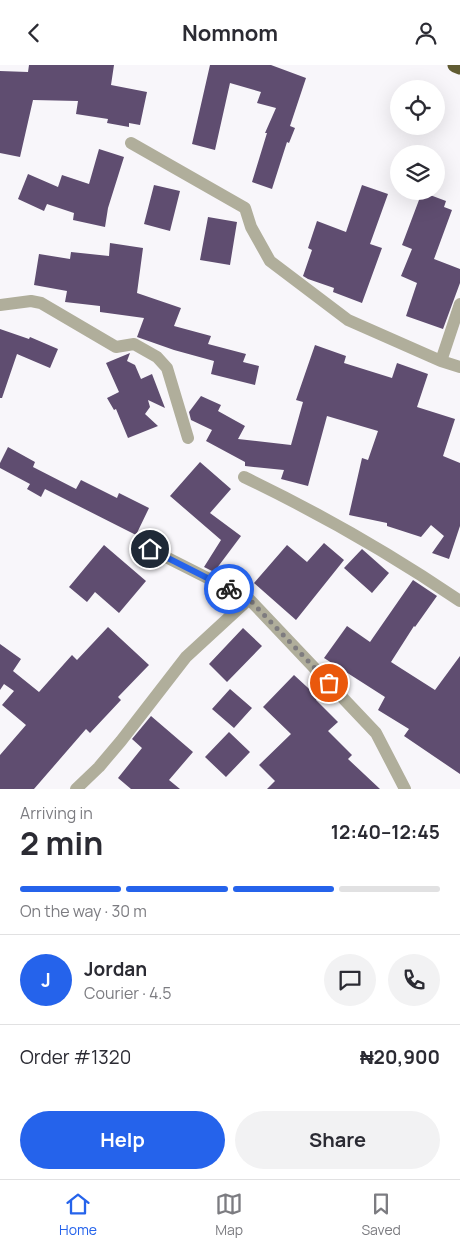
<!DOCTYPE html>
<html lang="en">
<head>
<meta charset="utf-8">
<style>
	body { margin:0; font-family:Manrope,sans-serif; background:#f2f2f3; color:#2b2b33; height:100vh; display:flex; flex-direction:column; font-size:19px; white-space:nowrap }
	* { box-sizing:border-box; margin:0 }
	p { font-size:16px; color:#7c7c81 }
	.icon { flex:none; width:28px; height:28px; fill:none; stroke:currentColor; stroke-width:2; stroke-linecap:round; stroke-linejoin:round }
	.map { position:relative; height:724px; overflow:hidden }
	.panel { display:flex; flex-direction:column; background:#fff; flex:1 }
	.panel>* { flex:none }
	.fabs { position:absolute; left:390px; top:15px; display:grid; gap:10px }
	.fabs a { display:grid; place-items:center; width:55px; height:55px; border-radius:50%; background:#fff; box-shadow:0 5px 20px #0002; font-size:25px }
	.pin { position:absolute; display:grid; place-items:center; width:42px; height:42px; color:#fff; margin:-21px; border:2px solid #fff; border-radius:50%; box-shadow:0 1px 5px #0007 }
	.courier { position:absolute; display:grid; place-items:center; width:50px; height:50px; margin:-25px; border:4px solid #2563eb; border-radius:50%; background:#fff; color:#222; box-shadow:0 1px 6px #0007 }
	.overview em { font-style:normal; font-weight:700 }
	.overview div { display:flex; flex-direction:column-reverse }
	.overview { display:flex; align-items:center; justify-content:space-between; height:85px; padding:0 20px }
	h1 { font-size:32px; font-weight:700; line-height:38px }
	.bar { display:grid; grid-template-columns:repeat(4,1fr); gap:8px 5px; align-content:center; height:60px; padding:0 20px }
	.bar i { height:6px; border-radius:4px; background:#e1e1e2 }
	.bar .selected { background:#2563eb }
	.bar p { grid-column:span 4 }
	.line { display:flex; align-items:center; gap:12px; padding:0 20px; border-top:1px solid #e1e1e2 }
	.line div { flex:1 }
	.round { display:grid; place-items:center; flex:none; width:52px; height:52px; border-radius:26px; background:#f2f2f3 }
	.action { display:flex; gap:10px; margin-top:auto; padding:10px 20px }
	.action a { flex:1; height:58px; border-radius:30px; background:#2563eb; color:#fff; font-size:20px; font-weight:700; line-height:58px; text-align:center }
	.action a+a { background:#f2f2f3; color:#2b2b33 }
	header { display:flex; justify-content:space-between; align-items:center; height:65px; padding:0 20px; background:#fff; font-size:22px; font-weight:700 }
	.tabs { display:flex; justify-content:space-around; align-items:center; height:70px; border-top:1px solid #e1e1e2; background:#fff; font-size:14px; color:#7c7c81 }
	.tabs a { display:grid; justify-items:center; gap:2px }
	.tabs .selected { color:#2563eb }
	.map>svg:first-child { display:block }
	.building { fill:#5f4d70 }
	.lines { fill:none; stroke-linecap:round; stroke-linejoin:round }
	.minor { stroke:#b0ae9b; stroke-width:12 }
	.highway { stroke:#615c33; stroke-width:15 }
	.done { stroke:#7e7c7f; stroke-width:5; stroke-dasharray:0 9 }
	.route { stroke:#2563eb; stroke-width:6 }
</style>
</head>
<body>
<header><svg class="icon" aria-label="back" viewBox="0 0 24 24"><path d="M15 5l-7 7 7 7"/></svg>Nomnom<svg class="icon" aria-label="person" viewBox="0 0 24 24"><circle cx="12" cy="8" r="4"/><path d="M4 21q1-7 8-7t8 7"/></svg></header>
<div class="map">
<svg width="460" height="724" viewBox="0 0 460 724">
	<rect width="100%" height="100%" fill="#f8f6fa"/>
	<path class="building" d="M29,0H114L111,20L147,27L140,60L129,58V62L107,58L108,54L76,49L78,36L33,35L20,92L0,88V6L28,7Z
		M210,0H271L306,13L290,61L295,63L289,78L287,77L272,124L252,117L267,68H265L276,43L257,38L261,27L230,18L215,85L192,79Z
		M99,84L124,92L108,143L105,162L73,155L74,148L47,139L44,146L18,134L28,109L58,122L62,110L89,119Z
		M154,120L180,126L170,166L144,159Z
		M362,120L388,129L370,179L382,183L362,238L333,227L334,223L308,214L303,211L312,185L308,183L317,156L346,167Z
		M422,127L446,136L444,142L452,145L434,194L460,204V218L443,264L406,251L417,218L401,211L412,184L402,180Z
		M208,152L237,157L230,200L200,195Z
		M110,178L143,183L137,228L181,243L174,261L211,271L208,279L246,289L243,297L259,301L255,320L211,309L214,296L174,285L137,272L144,253L100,247V241L65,237L67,226L34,220L39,189L70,194L71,187L109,191Z
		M0,264L29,274L30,272L58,284L50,303L17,289L2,333H0Z
		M315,280L346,291L344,298L392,313L397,298L428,309L417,342L455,354L443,391L460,398V461L449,494L432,488L444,471L431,460L421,472L387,461V458L349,450L362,393L368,395L378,366L327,351L308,421L281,414L284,405L245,401V397L206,376L212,365L191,355L189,347L201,331L221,340L218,346L245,361L238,374L291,380L303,337L296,335Z
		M130,288L127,296L135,300L141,314L152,309L165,343L148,335L150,342L145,349L158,361L128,373L116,344L114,345L107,333L119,327L106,298Z
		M8,382L35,397L33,402L76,424L81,415L117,433L119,428L149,443L136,470L45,424L41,432L27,424L30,419L0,403V398Z
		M200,397L231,424L210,448L241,471L214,507L204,502L221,475L170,431Z
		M324,478L344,495L296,555L254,518L287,480L307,497Z
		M104,480L146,516L119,548L95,527L87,537L69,522Z
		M362,484L389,508L372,528L344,503Z
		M413,515L437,531L415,562L414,561L391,597L435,625L460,591V709L404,671L409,664L378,645L385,632L324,593L347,561L370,577Z
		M108,562L149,600L118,632L121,635L90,668L86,664L34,724H0V690L26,660L2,640L14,626L4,619L0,625V579L21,594L13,606L39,627L72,590L77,595Z
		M243,563L262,581L227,617L209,599Z
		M294,610L319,633L316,635L338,657L328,666L352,690L348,694L380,724H267L275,716L259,700L291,669L263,642Z
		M230,624L252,643L234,663L212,644Z
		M151,651L193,687L169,715L180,724H131L118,713L142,683L132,674Z
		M229,667L250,687L226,712L205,692Z"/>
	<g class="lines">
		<path class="minor" d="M131,78L245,143L251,162L270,196L348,255L441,296L460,302
			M0,240L31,236L41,238L116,282L134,279L157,292L167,303L188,373
			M441,296L460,239
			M244,412C319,448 391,489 460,536
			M150,484L249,534L376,668L405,724
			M76,724L99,702L121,676L186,592L249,534"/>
		<path class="highway" d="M455,0L460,2"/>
	</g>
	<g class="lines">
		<path class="done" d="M229,524L249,534L329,618"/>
		<path class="route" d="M150,484L229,524"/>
	</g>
</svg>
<div class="fabs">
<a><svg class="icon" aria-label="locate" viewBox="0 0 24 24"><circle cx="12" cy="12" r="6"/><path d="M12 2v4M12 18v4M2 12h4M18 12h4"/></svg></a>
<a><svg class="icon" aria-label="layers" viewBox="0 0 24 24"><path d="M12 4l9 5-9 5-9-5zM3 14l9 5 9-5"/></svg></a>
</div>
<div class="pin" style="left:329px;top:618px;background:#ea580c"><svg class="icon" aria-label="bag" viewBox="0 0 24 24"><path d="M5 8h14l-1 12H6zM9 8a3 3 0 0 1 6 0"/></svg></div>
<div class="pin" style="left:150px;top:484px;background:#1f2937"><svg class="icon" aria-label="home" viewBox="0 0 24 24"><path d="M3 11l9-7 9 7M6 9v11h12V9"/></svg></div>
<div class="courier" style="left:229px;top:524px"><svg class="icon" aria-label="bike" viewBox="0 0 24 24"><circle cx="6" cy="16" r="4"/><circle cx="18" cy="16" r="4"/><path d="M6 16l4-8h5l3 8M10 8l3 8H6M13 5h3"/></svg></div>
</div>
<section class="panel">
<div class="overview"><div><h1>2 min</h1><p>Arriving in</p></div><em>12:40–12:45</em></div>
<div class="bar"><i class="selected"></i><i class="selected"></i><i class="selected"></i><i></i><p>On the way · 30 m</p></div>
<div class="line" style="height:90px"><b class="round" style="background:#2563eb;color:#fff">J</b><div><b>Jordan</b><p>Courier · 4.5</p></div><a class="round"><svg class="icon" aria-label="chat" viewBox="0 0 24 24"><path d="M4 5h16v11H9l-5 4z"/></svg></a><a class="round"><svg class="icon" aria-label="phone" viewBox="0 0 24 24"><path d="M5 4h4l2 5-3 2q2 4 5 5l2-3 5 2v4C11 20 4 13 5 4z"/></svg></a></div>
<div class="line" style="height:65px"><div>Order #1320</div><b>₦20,900</b></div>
<div class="action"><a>Help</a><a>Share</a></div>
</section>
<nav class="tabs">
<a class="selected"><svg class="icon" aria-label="home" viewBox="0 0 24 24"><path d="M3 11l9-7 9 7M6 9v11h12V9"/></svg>Home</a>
<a><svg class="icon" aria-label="map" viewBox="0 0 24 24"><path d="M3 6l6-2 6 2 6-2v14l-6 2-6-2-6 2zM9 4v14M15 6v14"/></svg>Map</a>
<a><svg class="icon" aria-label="saved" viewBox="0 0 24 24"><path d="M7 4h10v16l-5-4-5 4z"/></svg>Saved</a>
</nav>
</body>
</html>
